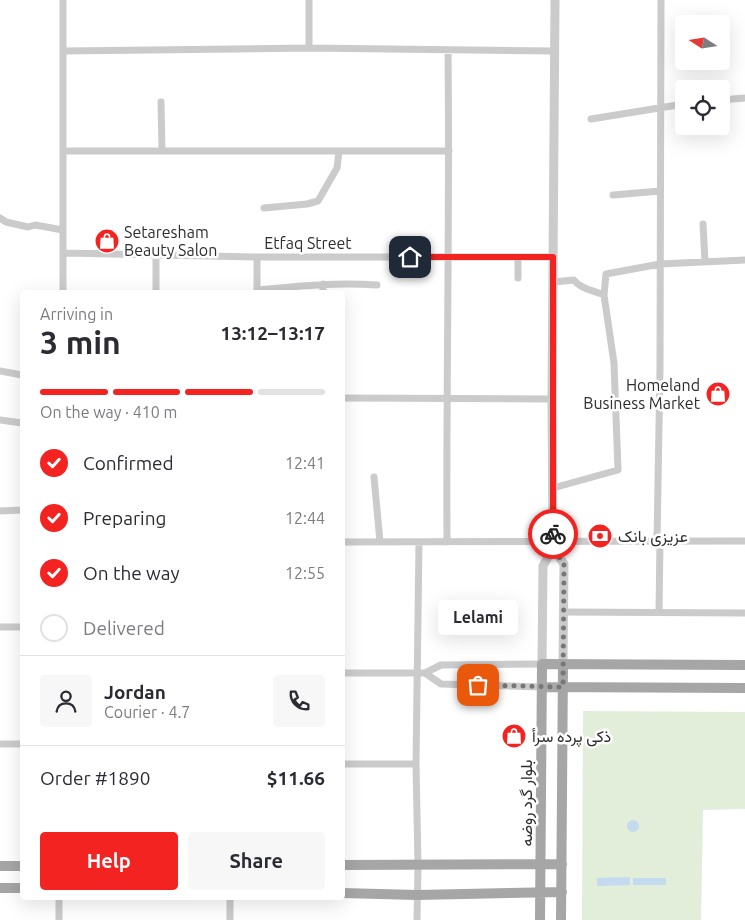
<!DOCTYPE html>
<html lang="en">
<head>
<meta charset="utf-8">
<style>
	body { margin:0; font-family:Ubuntu,Vazirmatn,sans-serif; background:#f7f7f7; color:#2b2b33; height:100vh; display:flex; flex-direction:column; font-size:19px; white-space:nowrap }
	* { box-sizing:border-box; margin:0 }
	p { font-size:16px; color:#7c7c81 }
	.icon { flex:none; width:28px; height:28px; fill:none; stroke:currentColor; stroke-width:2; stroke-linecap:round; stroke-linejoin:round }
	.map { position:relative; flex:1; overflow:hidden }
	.side { position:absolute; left:20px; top:290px; width:325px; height:610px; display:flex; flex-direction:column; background:#fff; border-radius:5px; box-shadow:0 5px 20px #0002 }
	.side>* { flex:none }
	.needle { width:32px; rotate:282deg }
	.buttons { position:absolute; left:675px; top:15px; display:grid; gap:10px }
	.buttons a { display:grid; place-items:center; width:55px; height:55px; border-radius:5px; background:#fff; box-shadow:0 5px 20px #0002; font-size:25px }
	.pin { position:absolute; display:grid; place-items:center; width:42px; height:42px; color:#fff; margin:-21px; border-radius:10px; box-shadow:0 2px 8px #0006 }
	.courier { position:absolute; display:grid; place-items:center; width:50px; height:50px; margin:-25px; border:4px solid #f32321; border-radius:50%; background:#fff; color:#222; box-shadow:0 1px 6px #0007 }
	.bubble { position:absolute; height:35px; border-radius:5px; background:#fff; box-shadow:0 5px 20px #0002; font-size:16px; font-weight:700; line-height:35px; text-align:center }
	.overview em { font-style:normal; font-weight:700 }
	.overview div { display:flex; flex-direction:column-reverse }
	.overview { display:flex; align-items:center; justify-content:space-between; height:85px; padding:0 20px }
	h1 { font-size:32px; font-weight:700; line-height:38px }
	.bar { display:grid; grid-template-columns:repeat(4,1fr); gap:8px 5px; align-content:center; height:60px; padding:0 20px }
	.bar i { height:6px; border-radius:4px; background:#e1e1e2 }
	.bar .current { background:#f32321 }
	.bar p { grid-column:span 4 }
	.line { display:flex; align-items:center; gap:12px; padding:0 20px; border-top:1px solid #e1e1e2 }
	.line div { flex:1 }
	.round { display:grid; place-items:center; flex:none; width:52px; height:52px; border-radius:5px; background:#f7f7f7 }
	ol { padding:0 20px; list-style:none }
	li { display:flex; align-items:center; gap:15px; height:55px }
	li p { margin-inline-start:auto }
	li .icon { padding:5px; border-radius:50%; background:#f32321; color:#fff; stroke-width:4 }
	li:last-child { color:#7c7c81 }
	li i { width:28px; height:28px; border:2px solid #e1e1e2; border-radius:50% }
	.primary-button { display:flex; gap:10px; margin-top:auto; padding:10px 20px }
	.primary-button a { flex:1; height:58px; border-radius:5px; background:#f32321; color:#fff; font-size:20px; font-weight:700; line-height:58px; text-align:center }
	.primary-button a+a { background:#f7f7f7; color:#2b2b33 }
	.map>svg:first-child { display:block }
	.green { fill:#e2edda }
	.water { fill:#c4daee }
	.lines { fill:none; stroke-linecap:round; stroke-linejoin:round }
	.minor { stroke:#cbcbcb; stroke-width:7 }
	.tertiary { stroke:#cbcbcb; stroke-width:9 }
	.primary { stroke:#a6a6a6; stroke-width:10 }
	.done { stroke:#777; stroke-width:5; stroke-dasharray:0 9 }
	.route { stroke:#f32321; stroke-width:6 }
	.labels { text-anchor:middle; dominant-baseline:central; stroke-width:5; stroke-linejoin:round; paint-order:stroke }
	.poi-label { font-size:16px; fill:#2e2e2e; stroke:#fff; text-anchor:start }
	.street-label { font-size:16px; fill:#2e2e2e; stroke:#fff }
</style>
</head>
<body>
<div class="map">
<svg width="745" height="920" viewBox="0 0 745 920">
	<rect width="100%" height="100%" fill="#fff"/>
	<path class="green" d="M583,711L745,712V809L703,810L701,920H582Z"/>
	<path class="water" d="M627 826a6 6 0 1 1 12 0a6 6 0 1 1-12 0Z
		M630,877V885L597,886V878Z
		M633,878H666V885H633Z"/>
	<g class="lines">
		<path class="minor" d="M309,48V0
			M63,51L309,48L554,51
			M721,100L745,98
			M161,102L162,151
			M591,119L684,104
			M63,151H449
			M613,195L660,191
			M264,208L307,204L318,201L337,168L339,151
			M0,218L6,222L28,227L35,225L63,230
			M703,224L705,262
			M64,253L257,257H553
			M257,257V292
			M518,278V257
			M553,282L574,280C579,288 594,291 604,295
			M323,284V292
			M257,290C299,286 335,282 377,285
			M63,292V0
			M156,292V255
			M0,371L22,375
			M342,398L552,399
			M0,420L22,423
			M374,477L380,542
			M553,488L618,470L614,363L604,295L606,274L660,264L745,260
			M0,511L22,510
			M657,541L660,369L661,0
			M342,542L745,541
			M447,542C446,378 450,214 448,50
			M564,612L745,613
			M659,612L660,541
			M0,627H22
			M342,673H425L441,684L542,687
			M425,673L441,665L542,664
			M0,744H22
			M342,764H416
			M59,898V920
			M230,898V920
			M417,920L418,865L416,764L419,543"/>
		<path class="tertiary" d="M553,548L564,564L563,664
			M542,664L543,566L553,548L552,399L555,0"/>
		<path class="primary" d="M542,687L745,688
			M342,865L562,864
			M0,866H22
			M0,888H22
			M342,893L417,895L562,892
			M540,920L542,664L745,665
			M561,920L563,664"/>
	</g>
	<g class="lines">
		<path class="done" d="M478,685L563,687L564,564L553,548V534"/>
		<path class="route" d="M410,257H553V534"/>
	</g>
	<defs>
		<symbol id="shop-disc" viewBox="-11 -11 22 22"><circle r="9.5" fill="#f32321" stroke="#fff"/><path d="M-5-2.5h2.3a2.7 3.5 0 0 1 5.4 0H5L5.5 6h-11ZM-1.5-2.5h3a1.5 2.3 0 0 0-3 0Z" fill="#fff"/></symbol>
		<symbol id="bank-disc" viewBox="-11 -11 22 22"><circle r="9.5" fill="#f32321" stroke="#fff"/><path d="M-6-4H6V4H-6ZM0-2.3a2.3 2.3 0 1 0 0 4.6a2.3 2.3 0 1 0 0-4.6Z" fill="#fff"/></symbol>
	</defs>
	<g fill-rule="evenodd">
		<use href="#shop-disc" x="93" y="227" width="28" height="28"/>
		<use href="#shop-disc" x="704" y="380" width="28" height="28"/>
		<use href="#bank-disc" x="586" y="522" width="28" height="28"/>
		<use href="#shop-disc" x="500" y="722" width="28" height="28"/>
	</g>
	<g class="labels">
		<g class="poi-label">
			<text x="124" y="232">Setaresham<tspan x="124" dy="18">Beauty Salon</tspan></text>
			<text x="700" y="385" text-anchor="end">Homeland<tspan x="700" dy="18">Business Market</tspan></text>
			<text x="618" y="536">عزیزی بانک</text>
			<text x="532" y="736">ذکی پرده سرأ</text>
		</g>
		<g class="street-label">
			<text x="308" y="243">Etfaq Street</text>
			<text transform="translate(526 803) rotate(-90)">بلوار گرد روضه</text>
		</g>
	</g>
</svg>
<div class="buttons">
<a><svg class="needle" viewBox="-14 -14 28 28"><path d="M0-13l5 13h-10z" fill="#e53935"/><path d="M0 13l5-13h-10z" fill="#7c7c81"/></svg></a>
<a><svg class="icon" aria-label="locate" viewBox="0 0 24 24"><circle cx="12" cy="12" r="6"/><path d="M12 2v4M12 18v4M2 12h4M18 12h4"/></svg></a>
</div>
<div class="pin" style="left:478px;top:685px;background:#ea580c"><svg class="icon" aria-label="bag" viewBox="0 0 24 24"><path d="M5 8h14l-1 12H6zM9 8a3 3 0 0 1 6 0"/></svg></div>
<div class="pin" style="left:410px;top:257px;background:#1f2937"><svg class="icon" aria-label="home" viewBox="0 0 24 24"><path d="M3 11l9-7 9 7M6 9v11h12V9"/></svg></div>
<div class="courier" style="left:553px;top:534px"><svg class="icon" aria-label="bike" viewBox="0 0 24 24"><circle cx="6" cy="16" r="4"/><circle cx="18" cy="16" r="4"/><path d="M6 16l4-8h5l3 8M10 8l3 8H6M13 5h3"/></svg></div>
<div class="bubble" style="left:438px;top:600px;width:80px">Lelami</div>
<section class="side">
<div class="overview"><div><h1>3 min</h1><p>Arriving in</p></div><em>13:12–13:17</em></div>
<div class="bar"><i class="current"></i><i class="current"></i><i class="current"></i><i></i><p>On the way · 410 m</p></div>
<ol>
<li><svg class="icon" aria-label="check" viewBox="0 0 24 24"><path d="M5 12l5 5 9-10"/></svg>Confirmed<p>12:41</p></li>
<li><svg class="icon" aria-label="check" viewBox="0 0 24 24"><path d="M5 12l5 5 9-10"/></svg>Preparing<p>12:44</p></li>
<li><svg class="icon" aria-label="check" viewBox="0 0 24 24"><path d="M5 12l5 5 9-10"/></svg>On the way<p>12:55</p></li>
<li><i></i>Delivered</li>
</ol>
<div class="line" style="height:90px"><a class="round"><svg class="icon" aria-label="person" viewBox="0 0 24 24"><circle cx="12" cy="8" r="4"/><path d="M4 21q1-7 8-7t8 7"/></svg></a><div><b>Jordan</b><p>Courier · 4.7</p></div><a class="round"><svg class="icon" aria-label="phone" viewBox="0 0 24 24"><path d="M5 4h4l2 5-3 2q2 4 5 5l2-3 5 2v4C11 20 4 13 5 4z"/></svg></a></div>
<div class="line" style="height:65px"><div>Order #1890</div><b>$11.66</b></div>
<div class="primary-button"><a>Help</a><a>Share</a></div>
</section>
</div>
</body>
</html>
